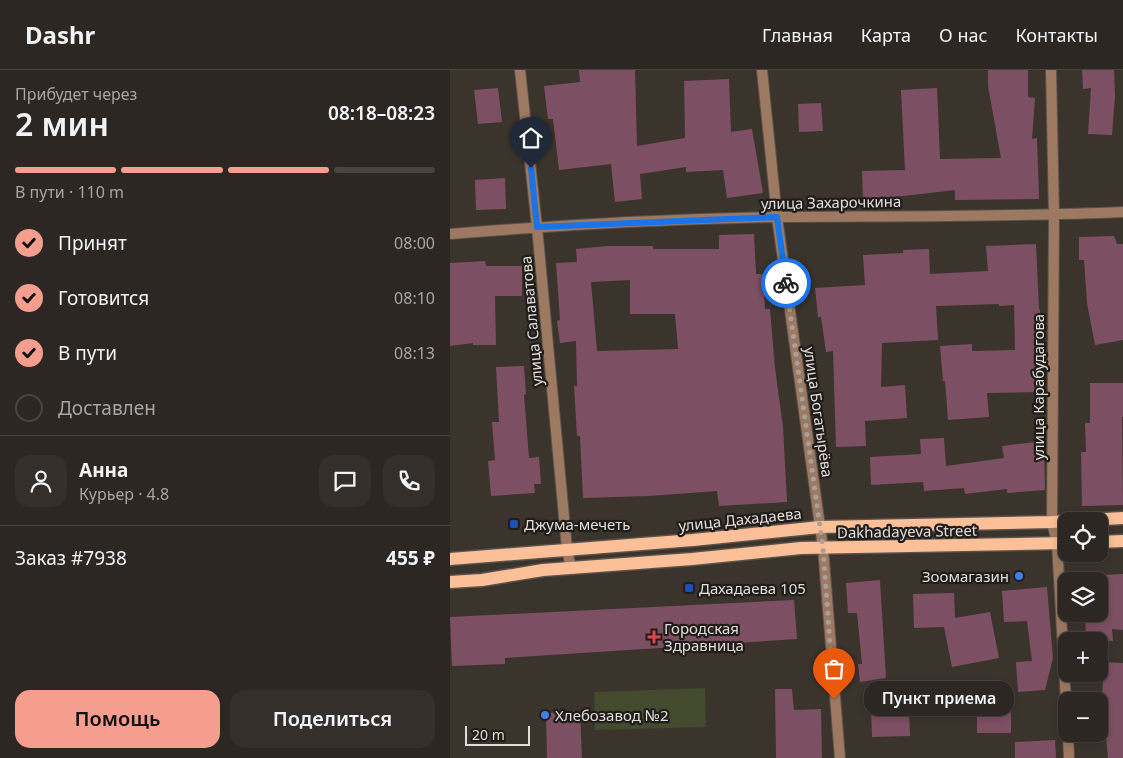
<!DOCTYPE html>
<html lang="ru">
<head>
<meta charset="utf-8">
<style>
	body { margin:0; font-family:"Noto Sans",sans-serif; background:#342f2a; color:#f1f3f6; height:100vh; display:flex; flex-direction:column; font-size:19px; white-space:nowrap }
	* { box-sizing:border-box; margin:0 }
	p { font-size:16px; color:#a6a5a5 }
	.icon { flex:none; width:28px; height:28px; fill:none; stroke:currentColor; stroke-width:2; stroke-linecap:round; stroke-linejoin:round }
	.map { position:relative; flex:1; overflow:hidden }
	.side { display:flex; flex-direction:column; background:#2c2722; width:450px }
	.side>* { flex:none }
	.fabs { position:absolute; left:608px; top:442px; display:grid; gap:10px }
	.fabs a { display:grid; place-items:center; width:50px; height:50px; border-radius:10px; background:#2c2722; box-shadow:0 2px 8px #0003,0 0 0 1px #484440; font-size:25px }
	.scale { position:absolute; left:15px; bottom:12px; width:65px; box-sizing:border-box; padding-left:5px; border:2px solid #e1dcd7; border-top:0; font-size:14px; line-height:18px; white-space:nowrap; color:#e1dcd7; -webkit-text-stroke:4px #201c19; paint-order:stroke }
	.pin { position:absolute; display:grid; place-items:center; width:42px; height:42px; color:#fff; margin:-51px -21px; border-radius:50% 50% 50% 0; rotate:-45deg; box-shadow:0 0 5px #0007 }
	.pin .icon { rotate:45deg }
	.courier { position:absolute; display:grid; place-items:center; width:50px; height:50px; margin:-25px; border:4px solid #1a73e8; border-radius:50%; background:#fff; color:#222; box-shadow:0 1px 6px #0007 }
	.bubble { position:absolute; height:35px; border-radius:15px; background:#2c2722; box-shadow:0 2px 8px #0003,0 0 0 1px #484440; font-size:16px; font-weight:600; line-height:35px; text-align:center }
	.headline em { font-style:normal; font-weight:600 }
	.headline div { display:flex; flex-direction:column-reverse }
	.headline { display:flex; align-items:center; justify-content:space-between; height:85px; padding:0 15px }
	h1 { font-size:32px; font-weight:600; line-height:38px }
	.bar { display:grid; grid-template-columns:repeat(4,1fr); gap:8px 5px; align-content:center; height:60px; padding:0 15px }
	.bar i { height:6px; border-radius:4px; background:#484440 }
	.bar .current { background:#f59d8e }
	.bar p { grid-column:span 4 }
	.line { display:flex; align-items:center; gap:12px; padding:0 15px; border-top:1px solid #484440 }
	.line div { flex:1 }
	.round { display:grid; place-items:center; flex:none; width:52px; height:52px; border-radius:15px; background:#342f2a }
	ol { padding:0 15px; list-style:none }
	li { display:flex; align-items:center; gap:15px; height:55px }
	li p { margin-inline-start:auto }
	li .icon { padding:5px; border-radius:50%; background:#f59d8e; color:#111; stroke-width:4 }
	li:last-child { color:#a6a5a5 }
	li i { width:28px; height:28px; border:2px solid #484440; border-radius:50% }
	.cta { display:flex; gap:10px; margin-top:auto; padding:10px 15px }
	.cta a { flex:1; height:58px; border-radius:15px; background:#f59d8e; color:#111; font-size:20px; font-weight:600; line-height:58px; text-align:center }
	.cta a+a { background:#342f2a; color:#f1f3f6 }
	header { display:flex; align-items:center; gap:30px; box-sizing:border-box; height:70px; padding:0 25px; background:#2c2722; border-bottom:1px solid #484440 }
	header strong { font-size:24px }
	nav { display:flex; gap:28px; margin-inline-start:auto; font-size:18px }
	main { display:flex; flex:1; min-height:0 }
	.map>svg:first-child { display:block }
	.green { fill:#434a2e }
	.building { fill:#7d4f63; fill-rule:evenodd }
	.lines { fill:none; stroke-linecap:round; stroke-linejoin:round }
	.street-casing { stroke:#59524c; stroke-width:12 }
	.primary-casing { stroke:#59524c; stroke-width:15 }
	.street { stroke:#9e7961; stroke-width:10 }
	.primary { stroke:#fbc097; stroke-width:12 }
	.done { stroke:#a7a19c; stroke-width:5; stroke-dasharray:0 9 }
	.route { stroke:#1a73e8; stroke-width:6 }
	.transit-dot { fill:#1a4fb4; stroke:#201c19; stroke-width:2 }
	.shop-dot { fill:#3f7fe0; stroke:#201c19; stroke-width:2 }
	.health-dot { fill:#e0444e; stroke:#201c19; stroke-width:2 }
	.labels { text-anchor:middle; dominant-baseline:central; stroke-width:4.5; stroke-linejoin:round; paint-order:stroke }
	.street-label { font-size:15px; fill:#e1dcd7; stroke:#201c19 }
	.poi-label { font-size:15px; fill:#e1dcd7; stroke:#201c19; text-anchor:start }
</style>
</head>
<body>
<header>
<strong>Dashr</strong>
<nav><a>Главная</a><a>Карта</a><a>О нас</a><a>Контакты</a></nav>
</header>
<main>
<section class="side">
<div class="headline"><div><h1>2 мин</h1><p>Прибудет через</p></div><em>08:18–08:23</em></div>
<div class="bar"><i class="current"></i><i class="current"></i><i class="current"></i><i></i><p>В пути · 110 m</p></div>
<ol>
<li><svg class="icon" aria-label="check" viewBox="0 0 24 24"><path d="M5 12l5 5 9-10"/></svg>Принят<p>08:00</p></li>
<li><svg class="icon" aria-label="check" viewBox="0 0 24 24"><path d="M5 12l5 5 9-10"/></svg>Готовится<p>08:10</p></li>
<li><svg class="icon" aria-label="check" viewBox="0 0 24 24"><path d="M5 12l5 5 9-10"/></svg>В пути<p>08:13</p></li>
<li><i></i>Доставлен</li>
</ol>
<div class="line" style="height:90px"><a class="round"><svg class="icon" aria-label="person" viewBox="0 0 24 24"><circle cx="12" cy="8" r="4"/><path d="M4 21q1-7 8-7t8 7"/></svg></a><div><b>Анна</b><p>Курьер · 4.8</p></div><a class="round"><svg class="icon" aria-label="chat" viewBox="0 0 24 24"><path d="M4 5h16v11H9l-5 4z"/></svg></a><a class="round"><svg class="icon" aria-label="phone" viewBox="0 0 24 24"><path d="M5 4h4l2 5-3 2q2 4 5 5l2-3 5 2v4C11 20 4 13 5 4z"/></svg></a></div>
<div class="line" style="height:65px"><div>Заказ #7938</div><b>455 ₽</b></div>
<div class="cta"><a>Помощь</a><a>Поделиться</a></div>
</section>
<div class="map">
<svg width="673" height="688" viewBox="0 0 673 688">
	<rect width="100%" height="100%" fill="#3b342d"/>
	<path class="green" d="M255,618L256,657L145,660L144,622Z"/>
	<path class="building" d="M129,0H185L187,76L235,68L234,11L279,9L281,62L302,59L313,123L277,128L273,100L236,102V97L190,104L192,129L165,132L161,94L109,100L103,49H98L94,16L130,12Z
		M538,0H578V27L585,28L582,69L587,68L589,129L505,130V120L445,127V129L413,130L412,101L455,100L451,20L487,18L490,89L551,88L538,16Z
		M632,0H664L665,26L662,65L638,64L641,18L633,19Z
		M48,18L52,52L28,54L24,20Z
		M371,33L373,61L349,62L348,34Z
		M55,108L56,139L26,140L25,110Z
		M304,164L306,204H313L315,239H320L325,298L333,357L337,432L269,436L267,421L199,426L133,428L130,366H127L124,316H127L126,271L110,273L107,251L110,250L106,193L127,192L126,179L158,176H203V179H269V165ZM180,210V244H225L228,279L147,281L141,212Z
		M664,166L667,174H673V270L645,275L637,233L634,190H629V167Z
		M586,174L589,239H590L591,271L589,272L590,322L537,323L539,347L498,350L495,311H493L490,276L522,274V281L565,280L564,235L549,236V234L486,236L488,270L432,273L431,317L455,315L457,348L415,351L416,376L386,377L383,281L376,282L371,247H368L365,218L415,215L413,185L453,183V180L479,179L480,204L538,201L536,176Z
		M35,191L36,196H72V226H45L46,275H23V273L0,276V193Z
		M74,296L76,324L74,325L79,388L89,387L91,414H84L85,423L41,426L38,391L45,390L42,352H49L46,297Z
		M640,313H673V347H672L673,435L632,436L631,382H636L635,353H640Z
		M494,368L496,396L554,388L552,376L594,371L595,420L557,423V419L515,424L514,418L474,421L473,412L421,415L420,387L471,384L470,369Z
		M673,504V560L662,559L663,571H636L635,544H649V511H634L633,506Z
		M430,510L436,608L410,612L408,594H412L407,543H398L396,513Z
		M597,517L603,588L595,620L568,622L566,592L582,591L577,551L554,552L552,521Z
		M504,523L505,548L540,542L549,588L502,597L494,557L464,558L463,524Z
		M344,530L347,569L55,588V594L2,596L0,547Z
		M654,592L673,593V688H658L656,666H651L648,628H652Z
		M325,619H342L344,640L371,639L372,688H326Z
		M527,635H561V663H527Z
		M421,638H459L460,666L422,667Z
		M130,641L132,688H97L96,643Z
		M605,670L606,688H565V672Z"/>
	<g class="lines">
		<defs>
			<path id="street" d="M70,0L87,157L117,479L121,499
				M312,0L327,147L373,478L390,688
				M601,0L604,145L602,452L607,473L616,632
				M0,164C109,155 219,149 329,147C444,146 558,147 673,142
				M618,664L619,688"/>
			<path id="primary" d="M649,472L673,471
				M0,489L243,470L370,457L602,452L673,448
				M0,512L32,510L93,500L242,489L351,478L616,473"/>
		</defs>
		<use href="#street" class="street-casing"/>
		<use href="#primary" class="primary-casing"/>
		<use href="#street" class="street"/>
		<use href="#primary" class="primary"/>
	</g>
	<g class="lines">
		<path class="done" d="M336,213L373,478L384,629"/>
		<path class="route" d="M81,98L87,157L327,147L336,213"/>
	</g>
	<g class="transit-dot">
		<rect x="59" y="449" width="10" height="10" rx="2.5"/>
		<rect x="234" y="513" width="10" height="10" rx="2.5"/>
	</g>
	<g class="shop-dot">
		<circle cx="569" cy="506" r="5"/>
		<circle cx="95" cy="645" r="5"/>
	</g>
	<path class="health-dot" d="M201.5 559.5h5v5h5v5h-5v5h-5v-5h-5v-5h5z"/>
	<g class="labels">
		<g class="street-label">
			<text transform="translate(381 132) rotate(-1)">улица Захарочкина</text>
			<text transform="translate(81 251) rotate(-95)">улица Салаватова</text>
			<text transform="translate(588 317) rotate(-90)">улица Карабудагова</text>
			<text transform="translate(369 342) rotate(82)">улица Богатырёва</text>
			<text transform="translate(290 449) rotate(-6)">улица Дахадаева</text>
			<text transform="translate(457 461) rotate(-1)">Dakhadayeva Street</text>
		</g>
		<g class="poi-label">
			<text x="74" y="454">Джума-мечеть</text>
			<text x="559" y="506" text-anchor="end">Зоомагазин</text>
			<text x="249" y="518">Дахадаева 105</text>
			<text x="214" y="558">Городская<tspan x="214" dy="17">Здравница</tspan></text>
			<text x="105" y="645">Хлебозавод №2</text>
		</g>
	</g>
</svg>
<div class="fabs">
<a><svg class="icon" aria-label="locate" viewBox="0 0 24 24"><circle cx="12" cy="12" r="6"/><path d="M12 2v4M12 18v4M2 12h4M18 12h4"/></svg></a>
<a><svg class="icon" aria-label="layers" viewBox="0 0 24 24"><path d="M12 4l9 5-9 5-9-5zM3 14l9 5 9-5"/></svg></a>
<a>+</a>
<a>−</a>
</div>
<div class="scale">20 m</div>
<div class="pin" style="left:384px;top:629px;background:#ea580c"><svg class="icon" aria-label="bag" viewBox="0 0 24 24"><path d="M5 8h14l-1 12H6zM9 8a3 3 0 0 1 6 0"/></svg></div>
<div class="pin" style="left:81px;top:98px;background:#1f2937"><svg class="icon" aria-label="home" viewBox="0 0 24 24"><path d="M3 11l9-7 9 7M6 9v11h12V9"/></svg></div>
<div class="courier" style="left:336px;top:213px"><svg class="icon" aria-label="bike" viewBox="0 0 24 24"><circle cx="6" cy="16" r="4"/><circle cx="18" cy="16" r="4"/><path d="M6 16l4-8h5l3 8M10 8l3 8H6M13 5h3"/></svg></div>
<div class="bubble" style="left:414px;top:611px;width:150px">Пункт приема</div>
</div>
</main>
</body>
</html>
